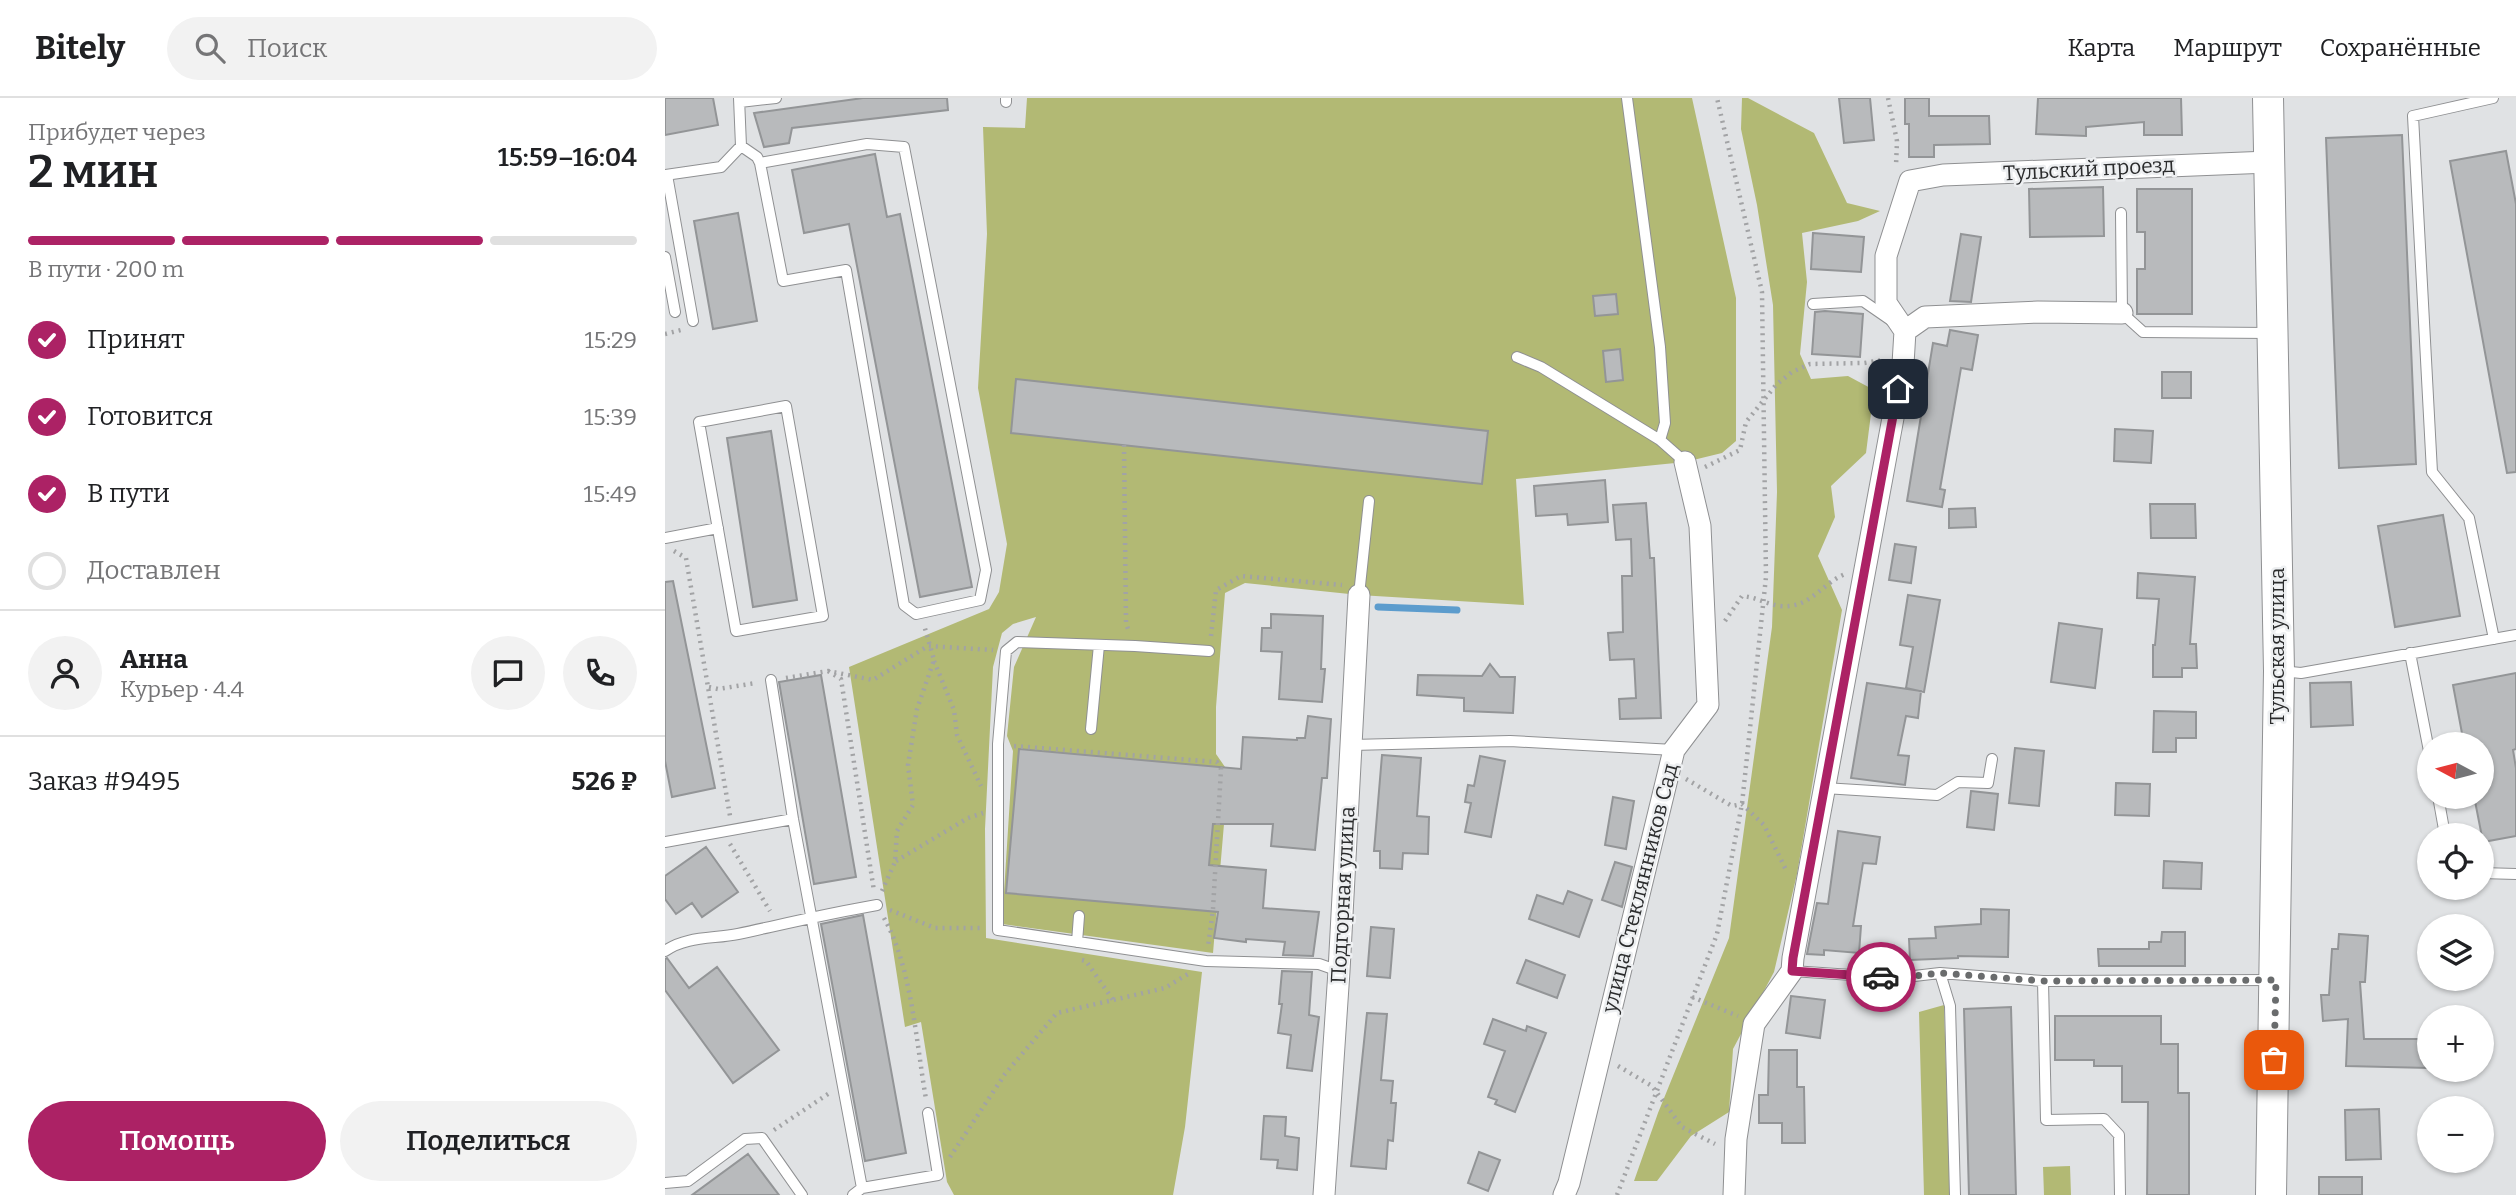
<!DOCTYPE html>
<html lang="ru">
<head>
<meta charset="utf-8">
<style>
	body { margin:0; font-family:Bitter,serif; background:#f2f2f2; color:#202124; height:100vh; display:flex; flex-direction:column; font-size:26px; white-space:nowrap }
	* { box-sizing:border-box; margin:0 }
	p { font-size:23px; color:#757577 }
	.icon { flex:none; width:38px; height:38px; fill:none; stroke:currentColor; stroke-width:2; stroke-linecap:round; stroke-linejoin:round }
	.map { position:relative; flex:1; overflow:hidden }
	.side { display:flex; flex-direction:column; background:#fff; width:665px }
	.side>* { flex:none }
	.needle { width:46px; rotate:277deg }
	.buttons { position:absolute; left:1752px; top:634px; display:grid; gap:14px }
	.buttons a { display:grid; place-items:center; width:77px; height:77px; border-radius:50%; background:#fff; box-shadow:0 2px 5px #0004; font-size:35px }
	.pin { position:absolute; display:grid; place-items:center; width:60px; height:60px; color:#fff; margin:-30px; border-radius:14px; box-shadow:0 4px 10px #0006 }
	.courier { position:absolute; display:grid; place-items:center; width:70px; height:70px; margin:-35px; border:5px solid #ac2265; border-radius:50%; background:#fff; color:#222; box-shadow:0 2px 9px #0007 }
	.headline em { font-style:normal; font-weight:600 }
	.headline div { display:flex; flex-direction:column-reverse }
	.headline { display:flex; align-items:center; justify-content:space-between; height:119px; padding:0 28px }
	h1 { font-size:46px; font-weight:600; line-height:52px }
	.bar { display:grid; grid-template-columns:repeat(4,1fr); gap:10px 7px; align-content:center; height:84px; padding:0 28px }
	.bar i { height:9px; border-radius:5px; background:#e0e0e0 }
	.bar .active { background:#ac2265 }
	.bar p { grid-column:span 4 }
	.line { display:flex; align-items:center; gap:18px; padding:0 28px; border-top:2px solid #e0e0e0 }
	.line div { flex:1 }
	.round { display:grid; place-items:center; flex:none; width:74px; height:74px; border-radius:37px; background:#f2f2f2 }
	ol { padding:0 28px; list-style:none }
	li { display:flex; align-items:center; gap:21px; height:77px }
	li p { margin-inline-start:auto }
	li .icon { padding:7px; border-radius:50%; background:#ac2265; color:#fff; stroke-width:4 }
	li:last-child { color:#757577 }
	li i { width:38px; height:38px; border:4px solid #e0e0e0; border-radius:50% }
	.primary-button { display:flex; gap:14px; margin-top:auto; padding:14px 28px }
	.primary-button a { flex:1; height:80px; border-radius:42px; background:#ac2265; color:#fff; font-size:28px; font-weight:600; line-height:80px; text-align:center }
	.primary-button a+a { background:#f2f2f2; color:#202124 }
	header { display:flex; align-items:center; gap:42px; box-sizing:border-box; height:98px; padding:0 35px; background:#fff; border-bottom:2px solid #e0e0e0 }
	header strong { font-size:33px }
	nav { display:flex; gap:38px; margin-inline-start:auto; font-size:24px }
	.search { width:490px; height:63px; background:#f2f2f2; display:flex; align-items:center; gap:18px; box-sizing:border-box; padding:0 24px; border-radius:38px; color:#757577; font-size:26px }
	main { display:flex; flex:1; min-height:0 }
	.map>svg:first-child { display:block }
	.green { fill:#b2b974 }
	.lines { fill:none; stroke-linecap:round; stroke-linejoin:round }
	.stream { stroke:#5c9ccd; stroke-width:7 }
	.building { fill:#b8babc; stroke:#939597; stroke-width:2 }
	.service-casing { stroke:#8f9092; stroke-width:12 }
	.minor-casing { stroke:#8f9092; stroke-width:23 }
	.secondary-casing { stroke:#8f9092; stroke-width:32 }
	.path { stroke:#a2a3a5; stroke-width:4.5; stroke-dasharray:2 5; stroke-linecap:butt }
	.service { stroke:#fff; stroke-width:10 }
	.minor { stroke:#fff; stroke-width:21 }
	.secondary { stroke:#fff; stroke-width:30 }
	.done { stroke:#6a6c6d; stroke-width:7; stroke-dasharray:0 12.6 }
	.route { stroke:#ac2265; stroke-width:9 }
	.labels { text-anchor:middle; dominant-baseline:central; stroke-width:5; stroke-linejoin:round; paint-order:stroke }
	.street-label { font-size:21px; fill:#2b2c2d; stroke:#edeff1 }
</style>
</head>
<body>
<header>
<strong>Bitely</strong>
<div class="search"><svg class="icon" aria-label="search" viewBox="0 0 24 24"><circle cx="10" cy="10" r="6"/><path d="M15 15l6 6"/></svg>Поиск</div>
<nav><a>Карта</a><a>Маршрут</a><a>Сохранённые</a></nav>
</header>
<main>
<section class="side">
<div class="headline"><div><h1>2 мин</h1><p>Прибудет через</p></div><em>15:59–16:04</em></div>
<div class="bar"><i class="active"></i><i class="active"></i><i class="active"></i><i></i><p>В пути · 200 m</p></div>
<ol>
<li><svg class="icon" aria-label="check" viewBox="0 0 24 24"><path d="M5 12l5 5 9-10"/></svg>Принят<p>15:29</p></li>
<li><svg class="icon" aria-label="check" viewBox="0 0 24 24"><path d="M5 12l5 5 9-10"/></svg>Готовится<p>15:39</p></li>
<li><svg class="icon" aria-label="check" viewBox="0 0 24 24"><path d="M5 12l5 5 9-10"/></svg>В пути<p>15:49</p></li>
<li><i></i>Доставлен</li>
</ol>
<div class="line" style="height:126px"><a class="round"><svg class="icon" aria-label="person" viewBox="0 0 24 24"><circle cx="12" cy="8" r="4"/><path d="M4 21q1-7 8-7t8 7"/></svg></a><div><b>Анна</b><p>Курьер · 4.4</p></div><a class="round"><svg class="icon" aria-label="chat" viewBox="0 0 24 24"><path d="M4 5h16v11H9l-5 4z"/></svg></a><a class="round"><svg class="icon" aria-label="phone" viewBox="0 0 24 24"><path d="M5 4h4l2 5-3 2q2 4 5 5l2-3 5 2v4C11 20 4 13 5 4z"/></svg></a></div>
<div class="line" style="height:91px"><div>Заказ #9495</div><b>526 ₽</b></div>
<div class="primary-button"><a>Помощь</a><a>Поделиться</a></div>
</section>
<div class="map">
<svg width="1851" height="1097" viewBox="0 0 1851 1097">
	<rect width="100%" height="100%" fill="#e0e2e4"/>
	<path class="green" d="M362,0H1027L1071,200V343L1057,355L1020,364L851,381L859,507L694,497L580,485L560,495L551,609V656L560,669L559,726L548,855L337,826L348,653L342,638L349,569L371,519L348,526L337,535L328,569L320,731L321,840L537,874L520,1029L508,1097H289L282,1084L256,924L240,929L184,569L324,511L334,494L342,446L313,290L322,136L318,29L360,30Z
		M1077,0H1083L1149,35L1182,105L1215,113L1193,123L1137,135L1142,184L1135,256L1146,281L1183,278L1209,292L1201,355L1166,388L1170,419L1153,458L1177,512L1132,776L1109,874L1068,951L1064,1014L1026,1038L992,1083H969L993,1015L1064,840L1107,529L1112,394L1108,207L1092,107L1076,31Z
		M1279,907L1285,1097H1259L1254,914Z
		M1405,1068L1406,1097H1379L1378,1069Z"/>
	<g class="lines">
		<path class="stream" d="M713,509L792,512"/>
	</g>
	<path class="building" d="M0,0H48L53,27L0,37Z
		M198,0H282L283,12L127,30L124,45L99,49L89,15Z
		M1174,0H1205L1209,42L1179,45Z
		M1240,0H1264V18H1324L1325,46L1269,47V59H1244V26H1240Z
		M1373,0H1516L1517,37H1479V24L1421,29V38L1371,36Z
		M1737,37L1751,366L1674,370L1661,40Z
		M1841,53L1851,106V374L1842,375L1785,63Z
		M210,56L222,119L235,116L307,489L255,499L184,126L139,135L127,72Z
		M1438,89L1439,138L1365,139L1364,91Z
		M1472,91H1527V216H1472V171H1480V134H1472Z
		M73,115L92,223L48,231L29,123Z
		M1148,135L1199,139L1196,174L1146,171Z
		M1296,136L1316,139L1306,204L1285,203Z
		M951,196L953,216L930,218L928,198Z
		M1160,213L1198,216L1195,259L1147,256L1150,214Z
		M1285,232L1313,237L1307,272L1296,270L1275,391L1280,392L1277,409L1242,403L1268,245L1282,248Z
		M955,251L958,282L941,284L938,253Z
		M1497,274H1526V300H1497Z
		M351,281L823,333L817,386L346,335Z
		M1450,331L1488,333L1486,365L1449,363Z
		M106,333L132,502L88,509L62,340Z
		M940,382L943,424L903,427L902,416L871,418L869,388Z
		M981,405L985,460H989L996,620L955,621L954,601L971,600L969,561L945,562L943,535L958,534L957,478H967L966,441L951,442L948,407Z
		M1485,406H1530L1531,440H1486Z
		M1310,410L1311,429L1284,430V411Z
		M1778,417L1795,518L1730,529L1713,428Z
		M1230,446L1251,449L1246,485L1224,482Z
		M1473,475L1530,479L1525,546H1531L1532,570H1517V579H1488V547H1490L1494,501L1472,500Z
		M8,483L50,690L7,699L0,663V484Z
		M1243,497L1275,502L1259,594L1241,590L1248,549L1235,547Z
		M606,516L658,518L656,571H660L657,604L614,601L617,554L596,553L597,530H606Z
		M1394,525L1437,531L1430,590L1386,584Z
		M825,566L835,579H850L848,615L799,613V600L752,597L753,577L817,578Z
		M1851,575V651L1848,652L1851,670V738L1818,744L1809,698H1816V646H1799L1788,587Z
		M156,577L191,779L149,786L114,584Z
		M1686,584L1688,627L1646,629L1645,585Z
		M1202,585L1256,593L1253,620L1241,618L1233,657L1244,658L1240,687L1186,680Z
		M1489,613L1531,614V640H1511V654H1488Z
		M643,618L666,621L662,680H657L650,752L606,748L608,726H548L544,767L601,772L598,810L654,814L648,858L618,857L620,844L581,841V844L549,840L553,814L341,795L354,651L576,671L578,639L632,642V640H640Z
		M1350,650L1379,653L1374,708L1344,705Z
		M717,657L756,660L752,718L764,719L763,756L738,755L737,771L715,770V753H709Z
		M815,658L840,663L826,739L800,734L806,705L800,704L803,687L809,688Z
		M1451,685L1485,686L1484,718L1450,717Z
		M1306,693L1333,696L1329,732L1302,729Z
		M948,699L969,703L961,751L940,747Z
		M1173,733L1215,739L1211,766L1198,765L1188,828H1196L1194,855L1159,852V857L1142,856L1152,805L1163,806Z
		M41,749L73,794L37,819L27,805L11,816L0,801V778Z
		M1499,763L1537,765L1536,791L1498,790Z
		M950,764L967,769L957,809L937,802Z
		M903,793L927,802L914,839L864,821L872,797L898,806Z
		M1316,811L1344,812L1343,859L1293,858V860L1245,862L1244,841L1271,840L1270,829L1316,826Z
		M198,817L241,1055L200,1063L156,826Z
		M706,829L729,831L725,880L702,878Z
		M1497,834H1520V868H1434L1433,851H1484V844H1496Z
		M1674,836L1703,838L1700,884H1695L1699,941H1764V970L1681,968L1683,921L1658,923L1656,897H1664L1667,851H1673Z
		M2,860L24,890L52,869L114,952L68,985L0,892V861Z
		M861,862L900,877L892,900L852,885Z
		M617,873L647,874L644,917L654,919L647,973L622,970L626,937L613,935L617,906H614Z
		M1126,898L1160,902L1155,940L1121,935Z
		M1346,909L1351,1097H1304L1299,911Z
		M702,915L722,916L716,982L728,983L726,1005H731L728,1043L723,1042L721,1071L686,1068Z
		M1390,918H1496V946H1513V995H1524V1097H1482L1483,1004H1457V968H1429V962H1390Z
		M828,921L861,933L862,928L881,935L850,1014L830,1006L832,1002L823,999L840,953L819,946Z
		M1104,952H1132V989H1139L1140,1045H1117V1025H1094V997H1103Z
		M1714,1011L1716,1061L1681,1062L1680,1012Z
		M599,1018L621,1019L620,1038L634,1040L632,1072L612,1070L613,1062L596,1061Z
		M814,1054L835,1062L823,1093L803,1085Z
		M83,1056L114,1097H27Z
		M1654,1079H1697V1097H1654Z"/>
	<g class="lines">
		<defs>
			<path id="service" d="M74,0L76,48L92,59L95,65L118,183L181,172L239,507L251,516L315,502L321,472L239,49L202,46L95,65
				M341,0V4
				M962,0L995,249L1000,325L995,342
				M1828,0L1748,18L1767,374L1804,420L1829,541
				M75,4L111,0
				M0,77L56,69L76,48
				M2,77L28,223
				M1456,115L1457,215L1478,234L1605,235
				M0,159L10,214
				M1148,206L1198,203L1227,223
				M852,259L876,269L995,342L1020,364
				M121,308L158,518L71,533L34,324Z
				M0,440L53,430
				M694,497L704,403
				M544,553L470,548L352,544L341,553L333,646V832L541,863L654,866L674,873
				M1745,555L1764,653
				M1617,573L1636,575L1851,537
				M106,582L128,721L197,1090L188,1097
				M426,631L434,547
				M687,647L845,643L1009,652
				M1159,690L1272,697L1293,684L1323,685L1327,661
				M1773,698L1780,737
				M0,744L128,721
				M1816,775L1851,776
				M412,844L414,818
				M0,853C21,838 48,841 73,836C119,826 165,815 212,807
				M1127,873L1232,880L1275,875L1378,883L1606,882
				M1275,875L1285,908L1290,1097
				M1378,883L1381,1022L1439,1021L1454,1037L1455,1097
				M0,1085L23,1083L80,1041L97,1040L137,1097
				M197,1090L273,1077L263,1015"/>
			<path id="minor" d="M1240,233L1221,205V158L1245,83L1278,77L1604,64
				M1240,233L1260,219L1373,214L1457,215
				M659,1097L674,873L694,497
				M899,1097L904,1085L1009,652L1043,607L1035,428L1020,364
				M1069,1097L1071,1041L1089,926L1127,873L1128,860L1238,266L1240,233"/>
			<path id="secondary" d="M1603,0L1614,573L1606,1097"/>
		</defs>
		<use href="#service" class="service-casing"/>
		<use href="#minor" class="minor-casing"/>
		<use href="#secondary" class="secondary-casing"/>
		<path class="path" d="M1223,0L1232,43L1231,68
			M0,236L16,232
			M459,347L461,525L464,534
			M1040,369L1075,352L1081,324L1111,287L1127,274L1145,266L1199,265L1218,262
			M9,453L21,460L65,718
			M1060,523L1077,498C1091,499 1101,506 1115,508C1145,511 1156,486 1180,476
			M546,538L551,492L576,478L677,487
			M269,563L289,612L292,637L316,688
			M163,573L176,581L209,793
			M121,580L163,573L208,582L263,548L328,552
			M44,589L53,591L91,585
			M349,648L552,664L556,671L548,811L543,849
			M1021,681L1067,708L1077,706L1099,727L1122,774
			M65,746L105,813
			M231,763L303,720L318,715
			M217,793L230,764L232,733L248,707L243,667L252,611L269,562L259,527
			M225,812L270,830H315L317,833
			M219,820C247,870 251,944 261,1001
			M417,862L421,863L448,902
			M1027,899L1073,918
			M953,968L987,988L1017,1029L1050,1046
			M109,1032L166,994
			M285,1059L340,976L392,915L500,890L523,876
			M952,1097L1052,836L1077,706L1101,479L1097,194L1052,0"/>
		<use href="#service" class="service"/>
		<use href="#minor" class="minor"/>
		<use href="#secondary" class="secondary"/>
	</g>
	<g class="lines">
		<path class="done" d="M1216,879L1233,880L1275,875L1378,883L1611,882L1609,962"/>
		<path class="route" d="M1216,879L1127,873L1128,860L1233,291"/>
	</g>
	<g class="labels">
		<g class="street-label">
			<text transform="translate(1424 71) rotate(-3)">Тульский проезд</text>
			<text transform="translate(1612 548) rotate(-90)">Тульская улица</text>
			<text transform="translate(975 790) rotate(-76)">улица Стеклянников Сад</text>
			<text transform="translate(678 797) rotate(-87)">Подгорная улица</text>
		</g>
	</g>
</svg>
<div class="buttons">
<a><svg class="needle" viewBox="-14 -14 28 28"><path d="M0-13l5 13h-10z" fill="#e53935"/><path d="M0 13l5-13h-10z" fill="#757577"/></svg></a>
<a><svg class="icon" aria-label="locate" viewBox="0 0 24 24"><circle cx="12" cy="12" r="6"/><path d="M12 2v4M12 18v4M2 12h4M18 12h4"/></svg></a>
<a><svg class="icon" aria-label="layers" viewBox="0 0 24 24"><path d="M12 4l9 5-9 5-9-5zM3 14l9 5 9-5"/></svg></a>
<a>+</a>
<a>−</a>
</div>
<div class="pin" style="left:1609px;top:962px;background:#ea580c"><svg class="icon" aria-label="bag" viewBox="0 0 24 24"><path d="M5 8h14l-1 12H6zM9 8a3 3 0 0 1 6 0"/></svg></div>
<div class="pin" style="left:1233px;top:291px;background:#1f2937"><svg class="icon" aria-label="home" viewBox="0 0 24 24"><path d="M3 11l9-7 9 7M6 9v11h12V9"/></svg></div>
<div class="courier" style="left:1216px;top:879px"><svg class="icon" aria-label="car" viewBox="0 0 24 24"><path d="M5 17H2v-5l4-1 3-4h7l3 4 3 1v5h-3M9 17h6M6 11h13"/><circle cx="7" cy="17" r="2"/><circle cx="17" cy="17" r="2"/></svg></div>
</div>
</main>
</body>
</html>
